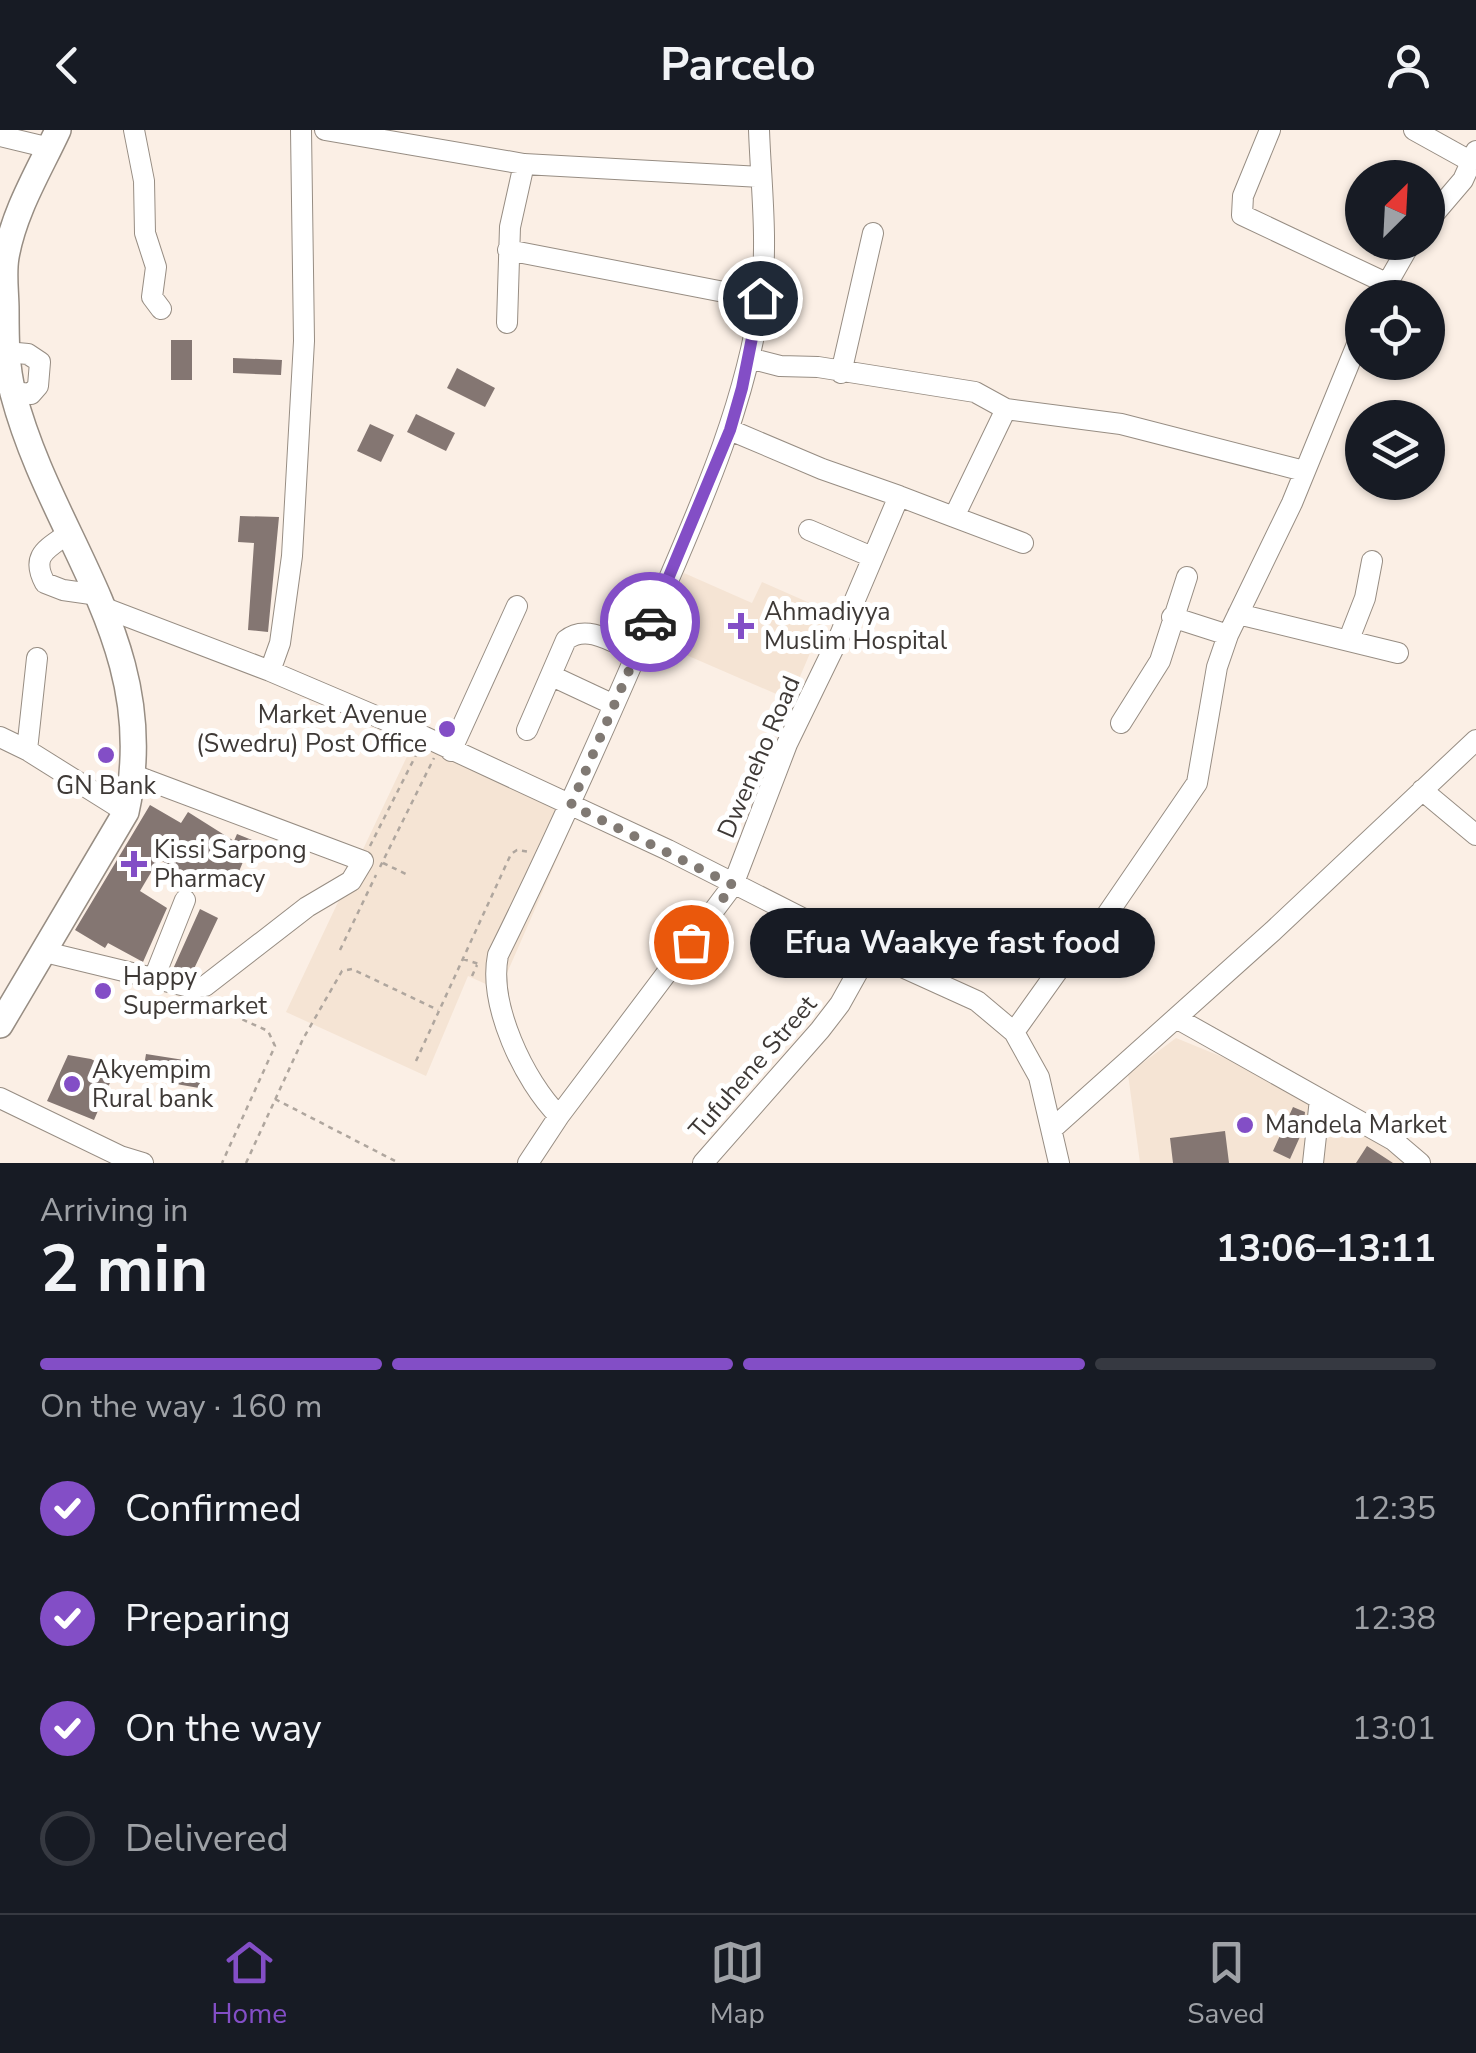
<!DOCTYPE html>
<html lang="en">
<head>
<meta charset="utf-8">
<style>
	body { margin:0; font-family:"Nunito Sans",sans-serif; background:#20242c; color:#f1f3f6; height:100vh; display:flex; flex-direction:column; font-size:38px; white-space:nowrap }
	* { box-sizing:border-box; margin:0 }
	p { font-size:32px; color:#9ea1a6 }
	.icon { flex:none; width:55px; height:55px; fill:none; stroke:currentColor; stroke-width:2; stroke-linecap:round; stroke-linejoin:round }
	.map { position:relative; height:1033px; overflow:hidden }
	.drawer { display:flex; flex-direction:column; background:#171b24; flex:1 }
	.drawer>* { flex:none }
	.needle { width:65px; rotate:24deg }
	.buttons { position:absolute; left:1345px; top:30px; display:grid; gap:20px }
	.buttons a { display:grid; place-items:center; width:100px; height:100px; border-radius:50%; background:#171b24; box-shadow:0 2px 8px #0004; font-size:50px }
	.pin { position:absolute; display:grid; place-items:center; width:85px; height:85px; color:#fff; margin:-42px; border:5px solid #fff; border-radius:50%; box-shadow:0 2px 10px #0007 }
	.courier { position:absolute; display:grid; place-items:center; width:100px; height:100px; margin:-50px; border:8px solid #834ec6; border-radius:50%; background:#fff; color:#222; box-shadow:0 2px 12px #0007 }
	.bubble { position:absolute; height:70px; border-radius:35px; background:#171b24; box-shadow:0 2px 8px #0004; font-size:32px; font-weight:700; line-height:70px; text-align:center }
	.summary em { font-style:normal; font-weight:700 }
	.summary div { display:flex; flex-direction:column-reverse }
	.summary { display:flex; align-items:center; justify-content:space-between; height:170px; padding:0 40px }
	h1 { font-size:65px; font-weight:700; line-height:75px }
	.bar { display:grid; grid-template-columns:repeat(4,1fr); gap:15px 10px; align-content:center; height:120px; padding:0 40px }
	.bar i { height:12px; border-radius:8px; background:#363941 }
	.bar .active { background:#834ec6 }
	.bar p { grid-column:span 4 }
	ol { padding:0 40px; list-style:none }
	li { display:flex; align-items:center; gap:30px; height:110px }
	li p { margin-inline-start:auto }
	li .icon { padding:10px; border-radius:50%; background:#834ec6; color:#fff; stroke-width:4 }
	li:last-child { color:#9ea1a6 }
	li i { width:55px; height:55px; border:5px solid #363941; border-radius:50% }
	header { display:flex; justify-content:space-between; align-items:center; height:130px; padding:0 40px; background:#171b24; font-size:45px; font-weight:700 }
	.tab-bar { display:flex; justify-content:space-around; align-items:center; height:140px; border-top:2px solid #363941; background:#171b24; font-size:28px; color:#9ea1a6 }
	.tab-bar a { display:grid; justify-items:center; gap:5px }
	.tab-bar .active { color:#834ec6 }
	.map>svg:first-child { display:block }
	.built { fill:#f5e4d4 }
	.building { fill:#847672 }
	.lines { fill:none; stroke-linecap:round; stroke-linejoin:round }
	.minor-casing { stroke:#978d83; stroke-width:22 }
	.major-casing { stroke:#978d83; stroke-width:28 }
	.path { stroke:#afa69e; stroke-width:2.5; stroke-dasharray:5 5; stroke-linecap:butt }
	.minor { stroke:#fff; stroke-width:20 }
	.major { stroke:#fff; stroke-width:25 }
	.done { stroke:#807973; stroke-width:10; stroke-dasharray:0 18 }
	.route { stroke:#834ec6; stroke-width:12 }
	.poi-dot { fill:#834ec6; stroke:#fff; stroke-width:4 }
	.labels { text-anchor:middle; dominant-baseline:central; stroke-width:10; stroke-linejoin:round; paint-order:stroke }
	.poi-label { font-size:25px; fill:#3e3936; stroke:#fff; text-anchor:start }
	.street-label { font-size:25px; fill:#3e3936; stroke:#fff }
</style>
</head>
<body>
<header><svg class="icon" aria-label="back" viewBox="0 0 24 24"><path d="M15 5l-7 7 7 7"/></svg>Parcelo<svg class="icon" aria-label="person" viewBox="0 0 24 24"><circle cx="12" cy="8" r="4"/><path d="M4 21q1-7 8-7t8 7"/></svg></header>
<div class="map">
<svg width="1476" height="1033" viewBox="0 0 1476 1033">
	<rect width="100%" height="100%" fill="#fbefe5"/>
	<path class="built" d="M684,443L752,473L762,452L828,481L790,570L654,511Z
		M420,599L581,674L504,850L525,924L507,927L488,855L468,846L426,946L286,882Z
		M1176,908L1298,958L1411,1033H1140L1128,944Z"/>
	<path class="building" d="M171,210H192V250H171Z
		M233,228L282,230L281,245L233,243Z
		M457,238L495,258L485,277L447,258Z
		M416,284L455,303L446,321L407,302Z
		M370,294L394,305L381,332L357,321Z
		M240,386L279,387L268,502L248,500L254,413L238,412Z
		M150,675L181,693L188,682L234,711L237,704L252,710L233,756L202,743L196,752L159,729L140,761L167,778L143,832L108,813L105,818L75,800Z
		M200,779L218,788L192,843L173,839Z
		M146,924L203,933L199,958L142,948Z
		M68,925L91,929L115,941L94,990L47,971Z
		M1293,977L1305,982L1303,1000L1290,1029L1273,1021Z
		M1225,1001L1229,1033H1173L1170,1008Z
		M1367,1016L1393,1033H1356Z"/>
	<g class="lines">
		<defs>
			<path id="minor" d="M134,0L144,51L145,103L156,137L152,167L161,179
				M325,0L524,34L761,47
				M1270,0L1243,66L1242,85L1386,153
				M1414,0L1470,31
				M0,6L50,18
				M1428,91L1463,50L1476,21
				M508,120L760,169
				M1379,168L1411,112
				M507,193L510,97L524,34
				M6,222L28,224L40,232L38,256L31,264L12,262
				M749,228L780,236L818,237L975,262L1006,279L1121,294L1304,341
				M841,243L873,103
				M730,300L822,339L899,366
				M954,387L1023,413
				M809,400L872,427
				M69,403C47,419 30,425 45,453L63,460L98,465
				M105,478L270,541L425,607L668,720L869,822L977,871L1014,902L1039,947L1059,1033
				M1238,484L1398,523
				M1172,487L1228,505
				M1349,509L1365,468L1372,431
				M270,541L280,513L292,426L304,211L301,0
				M552,546L614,575
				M1121,593L1160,531L1187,447
				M527,600L566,510C587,493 614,513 637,523
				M0,607L27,620L126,682
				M27,620L37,528
				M451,621L517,476
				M1422,660L1476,705
				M45,822L194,858L205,856L307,777L351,751L363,731L134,645
				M154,848L185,770
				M1176,888L1393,1010L1420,1033
				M1014,902L1069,825L1106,786L1197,653L1217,537L1228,505L1292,373L1362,202
				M0,968L120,1026L143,1033
				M559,986C524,951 488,875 498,825C553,714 603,602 652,488C697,383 745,280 761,166C768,111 761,55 759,0
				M1052,999L1273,801L1476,610
				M528,1033L559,986L733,755L787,614L840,505L899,366L954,387L1006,279
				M703,1033L820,900L840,874L869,822
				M1313,1033L1320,969"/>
			<path id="major" d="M0,895L126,682C163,516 52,412 13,263C6,236 6,208 6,180C6,163 3,144 6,127C14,81 39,41 58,0"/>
		</defs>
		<use href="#minor" class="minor-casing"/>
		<use href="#major" class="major-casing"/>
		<path class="path" d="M370,716L416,625
			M383,733L408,745
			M380,737L434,628
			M340,820L376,745
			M463,829L479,834
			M472,846L477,835
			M206,873L268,901L275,916L222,1033
			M416,931L511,724L517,720L530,722
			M275,969L399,1033
			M246,1033L303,909L342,841L352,839L438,880"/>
		<use href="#minor" class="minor"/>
		<use href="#major" class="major"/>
	</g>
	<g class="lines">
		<path class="done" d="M650,492L571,675L733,755L691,812"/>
		<path class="route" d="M650,492L730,300L742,258L760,168"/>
	</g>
	<g class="poi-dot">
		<path d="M736 481h10v10h10v10h-10v10h-10v-10h-10v-10h10z"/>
		<circle cx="447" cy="599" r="10"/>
		<circle cx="106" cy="625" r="10"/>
		<path d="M129 719h10v10h10v10h-10v10h-10v-10h-10v-10h10z"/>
		<circle cx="103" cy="861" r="10"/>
		<circle cx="72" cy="954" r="10"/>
		<circle cx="1245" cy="995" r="10"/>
	</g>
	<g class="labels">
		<g class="poi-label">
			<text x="764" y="482">Ahmadiyya<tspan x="764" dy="29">Muslim Hospital</tspan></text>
			<text x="427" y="585" text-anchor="end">Market Avenue<tspan x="427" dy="29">(Swedru) Post Office</tspan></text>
			<text x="106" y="656" text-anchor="middle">GN Bank</text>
			<text x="154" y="720">Kissi Sarpong<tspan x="154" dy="29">Pharmacy</tspan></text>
			<text x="123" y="847">Happy<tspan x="123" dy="29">Supermarket</tspan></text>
			<text x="92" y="940">Akyempim<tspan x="92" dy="29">Rural bank</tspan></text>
			<text x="1265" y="995">Mandela Market</text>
		</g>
		<g class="street-label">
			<text transform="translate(759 627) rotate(-67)">Dweneho Road</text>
			<text transform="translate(753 937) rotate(-49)">Tufuhene Street</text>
		</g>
	</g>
</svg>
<div class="buttons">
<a><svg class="needle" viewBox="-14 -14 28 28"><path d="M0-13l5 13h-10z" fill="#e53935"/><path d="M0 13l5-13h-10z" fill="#9ea1a6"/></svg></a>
<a><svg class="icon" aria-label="locate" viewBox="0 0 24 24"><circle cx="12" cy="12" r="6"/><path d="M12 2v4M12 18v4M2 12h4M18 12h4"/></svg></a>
<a><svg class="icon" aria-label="layers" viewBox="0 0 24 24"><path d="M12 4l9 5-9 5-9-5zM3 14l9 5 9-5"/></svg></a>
</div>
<div class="pin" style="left:691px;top:812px;background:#ea580c"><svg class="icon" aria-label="bag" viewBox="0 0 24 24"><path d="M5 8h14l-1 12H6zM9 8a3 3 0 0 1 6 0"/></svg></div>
<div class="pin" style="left:760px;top:168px;background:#1f2937"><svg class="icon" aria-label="home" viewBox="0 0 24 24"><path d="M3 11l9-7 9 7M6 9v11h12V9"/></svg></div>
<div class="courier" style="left:650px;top:492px"><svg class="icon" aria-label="car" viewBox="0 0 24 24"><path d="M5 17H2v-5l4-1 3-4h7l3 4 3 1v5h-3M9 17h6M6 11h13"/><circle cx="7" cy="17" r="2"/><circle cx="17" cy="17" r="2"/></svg></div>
<div class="bubble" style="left:750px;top:778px;width:405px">Efua Waakye fast food</div>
</div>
<section class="drawer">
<div class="summary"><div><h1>2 min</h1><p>Arriving in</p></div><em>13:06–13:11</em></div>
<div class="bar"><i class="active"></i><i class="active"></i><i class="active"></i><i></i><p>On the way · 160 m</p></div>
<ol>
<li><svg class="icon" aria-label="check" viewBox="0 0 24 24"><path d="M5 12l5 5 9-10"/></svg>Confirmed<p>12:35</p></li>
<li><svg class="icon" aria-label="check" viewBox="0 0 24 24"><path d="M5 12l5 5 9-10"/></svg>Preparing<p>12:38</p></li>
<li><svg class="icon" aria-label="check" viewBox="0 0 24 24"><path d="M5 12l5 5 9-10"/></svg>On the way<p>13:01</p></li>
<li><i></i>Delivered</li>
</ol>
</section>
<nav class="tab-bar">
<a class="active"><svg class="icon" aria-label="home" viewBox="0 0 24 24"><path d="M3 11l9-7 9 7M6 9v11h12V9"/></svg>Home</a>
<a><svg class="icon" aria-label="map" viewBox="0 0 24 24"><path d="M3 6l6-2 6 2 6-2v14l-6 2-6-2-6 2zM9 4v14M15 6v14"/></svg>Map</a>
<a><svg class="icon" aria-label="saved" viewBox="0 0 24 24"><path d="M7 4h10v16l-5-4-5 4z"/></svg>Saved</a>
</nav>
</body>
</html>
